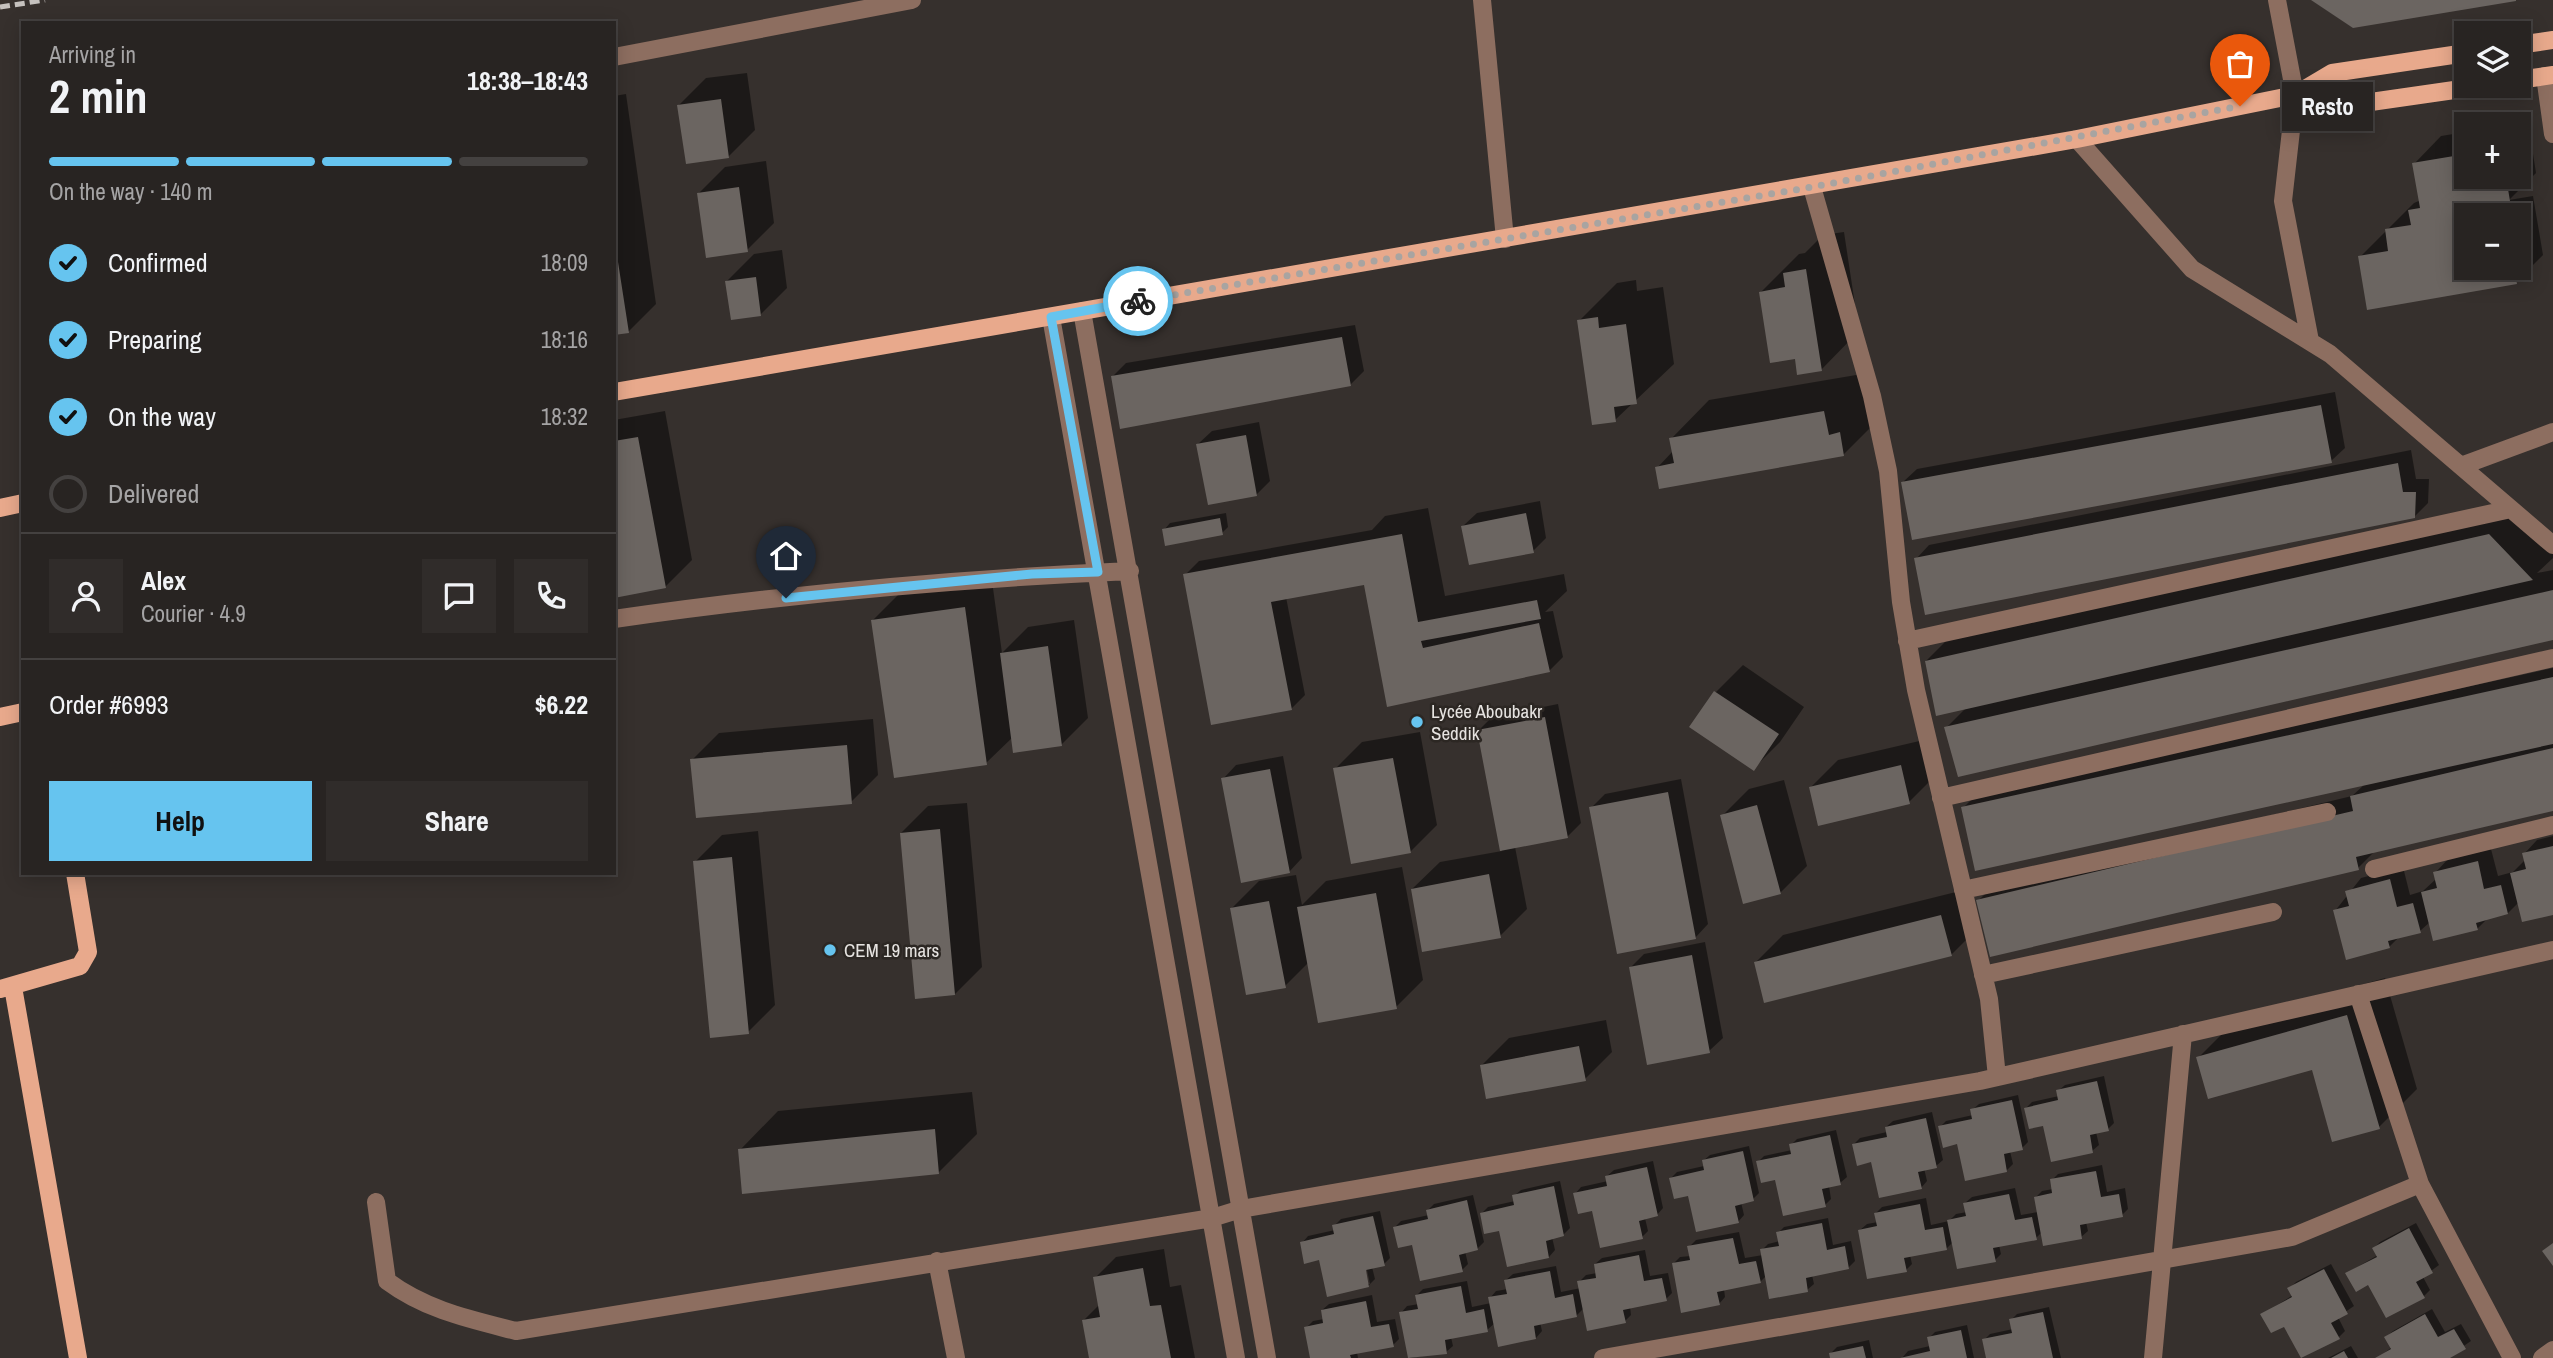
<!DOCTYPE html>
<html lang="en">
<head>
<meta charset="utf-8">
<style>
	body { margin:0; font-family:"Archivo Narrow",sans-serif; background:#302c2a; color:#f1f3f6; height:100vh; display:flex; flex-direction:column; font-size:26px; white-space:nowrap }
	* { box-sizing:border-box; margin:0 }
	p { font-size:23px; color:#a5a4a5 }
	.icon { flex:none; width:38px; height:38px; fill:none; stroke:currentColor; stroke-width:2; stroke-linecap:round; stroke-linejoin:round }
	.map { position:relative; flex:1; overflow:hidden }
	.sheet { position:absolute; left:21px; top:21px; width:595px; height:854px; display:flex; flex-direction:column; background:#282422; border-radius:0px; box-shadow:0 4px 18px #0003,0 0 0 2px #444140 }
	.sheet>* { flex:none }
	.fabs { position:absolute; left:2454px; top:21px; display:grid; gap:14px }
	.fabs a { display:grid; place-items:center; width:77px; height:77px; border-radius:0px; background:#282422; box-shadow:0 4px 18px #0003,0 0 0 2px #444140; font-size:35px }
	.pin { position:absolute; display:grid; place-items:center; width:60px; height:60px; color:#fff; margin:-72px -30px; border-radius:50% 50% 50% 0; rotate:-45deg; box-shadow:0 0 7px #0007 }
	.pin .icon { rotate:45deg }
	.courier { position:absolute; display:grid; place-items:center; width:70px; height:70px; margin:-35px; border:5px solid #66c4ef; border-radius:50%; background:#fff; color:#222; box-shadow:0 2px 9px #0007 }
	.bubble { position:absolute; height:49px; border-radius:0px; background:#282422; box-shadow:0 4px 18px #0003,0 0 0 2px #444140; font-size:23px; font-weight:800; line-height:49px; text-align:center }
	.head em { font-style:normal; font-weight:800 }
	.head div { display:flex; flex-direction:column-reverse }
	.head { display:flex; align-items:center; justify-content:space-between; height:119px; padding:0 28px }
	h1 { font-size:46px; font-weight:800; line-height:52px }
	.bar { display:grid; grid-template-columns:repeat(4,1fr); gap:10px 7px; align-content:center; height:84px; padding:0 28px }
	.bar i { height:9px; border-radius:5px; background:#444140 }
	.bar .active { background:#66c4ef }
	.bar p { grid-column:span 4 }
	.line { display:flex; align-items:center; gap:18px; padding:0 28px; border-top:2px solid #444140 }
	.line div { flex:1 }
	.round { display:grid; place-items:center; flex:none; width:74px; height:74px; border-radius:0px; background:#302c2a }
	ol { padding:0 28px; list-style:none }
	li { display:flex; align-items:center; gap:21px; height:77px }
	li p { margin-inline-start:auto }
	li .icon { padding:7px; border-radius:50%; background:#66c4ef; color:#111; stroke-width:4 }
	li:last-child { color:#a5a4a5 }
	li i { width:38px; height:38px; border:4px solid #444140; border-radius:50% }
	.button { display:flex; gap:14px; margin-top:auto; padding:14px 28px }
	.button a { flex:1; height:80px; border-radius:0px; background:#66c4ef; color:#111; font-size:28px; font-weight:800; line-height:80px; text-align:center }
	.button a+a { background:#302c2a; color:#f1f3f6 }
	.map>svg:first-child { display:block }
	.shadow { fill:#0007; fill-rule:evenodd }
	.building { fill:#6b6561 }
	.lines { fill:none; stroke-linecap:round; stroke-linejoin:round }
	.minor { stroke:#8d6e60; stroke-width:18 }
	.major { stroke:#e8a98c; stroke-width:18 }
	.rail { stroke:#c5c1be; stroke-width:5; stroke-dasharray:10 5; stroke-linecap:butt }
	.done { stroke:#a8a4a1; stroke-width:7; stroke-dasharray:0 12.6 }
	.route { stroke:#66c4ef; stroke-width:9 }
	.poi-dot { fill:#66c4ef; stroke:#2c2723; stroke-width:2.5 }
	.labels { text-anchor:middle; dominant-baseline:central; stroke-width:5; stroke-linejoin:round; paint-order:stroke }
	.poi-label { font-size:19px; fill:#e6e3e0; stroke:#2c2723; text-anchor:start }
</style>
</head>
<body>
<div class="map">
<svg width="2553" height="1358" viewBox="0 0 2553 1358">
	<rect width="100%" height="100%" fill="#36302d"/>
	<path class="shadow" d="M747,73L755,130L728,157L679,105L706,78Z
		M626,94L656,304L629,331L614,333V96Z
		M2528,122L2536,173L2509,200L2533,196L2543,255L2516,282L2360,257L2414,203L2421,200L2414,164L2441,136L2466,132V177H2518V124H2514ZM2466,215H2518V268H2466Z
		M766,161L774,223L747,250L698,194L725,167Z
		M1844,232L1859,331L1821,370L1796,357L1760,293L1799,254L1805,253L1823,235Z
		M782,250L787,288L760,315L727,281L754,254Z
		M1636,280L1637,291L1663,287L1674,364L1615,420L1579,321L1617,283Z
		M1355,325L1364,371L1350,385L1113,376L1126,363Z
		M1862,374L1882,416L1844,454L1657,468L1673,451L1671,439L1709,400Z
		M2335,392L2345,448L2331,461L1903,482L1917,469Z
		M665,411L692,560L665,587L614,596V420Z
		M1259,422L1270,481L1256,495L1198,444L1212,431Z
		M2411,450L2416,479H2429L2428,503L2414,517L1916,559L1929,545Z
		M1540,501L1546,538L1533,551L1463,526L1477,513Z
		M1428,508L1445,596L1564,574L1567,591L1545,612L1553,611L1563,657L1549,671L1389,705L1366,583L1286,597L1305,695L1291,709L1185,575L1199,561L1372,530L1385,516Z
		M2516,508L2553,546V558L2537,573L2553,570V638L1946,728L1966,708L1926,661L1953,634Z
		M1226,513L1228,527L1222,533L1164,530L1170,523Z
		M992,581L1002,653L1028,627L1074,620L1088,718L1061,745L1013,737L986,763L873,620L900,593Z
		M1743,665L1804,707L1780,742L1753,769L1692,727L1716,692Z
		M2553,668V809L2375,851L2358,868L1978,901L1999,880L2352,796L2365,784L1963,808L1977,794Z
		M1558,704L1581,823L1567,837L1515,847L1527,909L1500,936L1412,889L1440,862L1502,851L1479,730L1492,717Z
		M873,719L878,775L851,802L692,760L719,733Z
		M1420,732L1437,825L1410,852L1335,769L1362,742Z
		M1928,739L1936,775L1909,802L1811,787L1838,760Z
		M1283,756L1302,858L1289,872L1223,779L1236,765Z
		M1681,779L1708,924L1695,938L1591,808L1605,794Z
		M1784,780L1807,866L1780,893L1722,816L1749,789Z
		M967,803L982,967L955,994L901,833L928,806Z
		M758,831L775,1005L748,1032L695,862L722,835Z
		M2553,836V913L2519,902L2508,913L2488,918L2477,929L2430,922L2420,931L2400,936L2389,947L2335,911L2361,878L2403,867L2410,895L2423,891L2436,879L2435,873L2448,859L2491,849L2498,876L2513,872L2525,860L2524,854L2537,840Z
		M1402,867L1423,980L1396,1007L1309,962L1285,986L1232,908L1259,881L1296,875L1302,905L1326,881Z
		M1968,889L1978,928L1951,955L1756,962L1783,935Z
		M1705,942L1723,1038L1709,1051L1630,968L1644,954Z
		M2385,978L2417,1089L2379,1127L2313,1068L2198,1058L2236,1020Z
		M1606,1020L1612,1052L1585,1079L1482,1065L1509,1038Z
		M2104,1076L2114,1123L2108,1129L2096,1132L2099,1145L2092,1151L2044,1124L2026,1108L2032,1102L2059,1096L2058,1091L2065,1085Z
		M972,1092L977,1134L938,1173L740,1150L778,1111Z
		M2018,1095L2028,1142L2022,1148L2010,1151L2013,1164L2007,1170L1958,1142L1940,1127L1946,1121L1973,1115L1972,1110L1979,1104Z
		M1932,1112L1943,1160L1936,1166L1924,1168L1927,1181L1921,1188L1872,1160L1854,1144L1860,1138L1887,1132L1886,1127L1893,1121Z
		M1836,1130L1847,1177L1840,1183L1829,1186L1831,1199L1825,1205L1777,1178L1758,1162L1764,1156L1792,1150L1791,1145L1797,1139Z
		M1749,1146L1759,1193L1753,1199L1741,1202L1744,1215L1738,1222L1690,1194L1671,1178L1677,1172L1704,1166L1703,1161L1710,1155Z
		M1653,1161L1663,1208L1657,1215L1645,1218L1648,1231L1642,1237L1593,1209L1575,1194L1581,1187L1608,1181L1607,1176L1614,1170Z
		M2102,1165L2107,1192L2125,1188L2128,1209L2122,1215L2086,1222L2088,1231L2081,1237L2042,1232L2036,1238L1999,1245L2001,1254L1995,1260L1953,1242L1947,1248L1910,1255L1912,1264L1906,1270L1860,1230L1867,1224L1878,1222L1876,1213L1882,1207L1926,1198L1931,1225L1949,1221L1956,1214L1967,1212L1965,1203L1972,1197L2015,1188L2021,1215L2038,1212L2036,1197L2042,1191L2053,1189L2052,1180L2058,1174Z
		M1560,1181L1570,1228L1564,1234L1552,1237L1555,1250L1549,1257L1482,1213L1488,1207L1515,1201L1514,1196L1521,1190Z
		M1473,1195L1484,1242L1477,1249L1465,1251L1468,1264L1462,1270L1414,1243L1395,1227L1401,1221L1429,1215L1428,1210L1434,1204Z
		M1380,1211L1390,1258L1384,1264L1372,1267L1375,1279L1368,1286L1320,1258L1302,1243L1308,1236L1335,1230L1334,1226L1341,1219ZM1365,1261L1370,1284H1367Z
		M1828,1218L1833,1245L1851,1241L1855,1261L1848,1268L1812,1275L1814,1284L1807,1290L1767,1275L1760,1282L1724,1289L1725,1297L1719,1304L1673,1264L1680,1257L1691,1256L1689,1247L1696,1240L1739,1232L1745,1258L1763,1255L1762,1250L1768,1244L1780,1241L1778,1233L1784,1227Z
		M2416,1223L2439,1265L2423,1277L2430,1290L2424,1296L2369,1283L2347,1273L2378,1255L2374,1248L2380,1242Z
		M1164,1249L1170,1287L1181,1285L1195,1358H1091L1084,1320L1100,1304L1095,1278L1116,1257Z
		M1645,1250L1650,1276L1668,1273L1672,1293L1666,1299L1630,1306L1631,1315L1625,1321L1584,1308L1576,1316L1540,1322L1542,1331L1536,1338L1495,1323L1487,1330L1451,1337L1453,1346L1446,1352L1410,1358L1401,1313L1407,1306L1419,1304L1417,1295L1423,1289L1467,1281L1472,1307L1491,1303L1490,1298L1496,1291L1508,1289L1506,1280L1513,1274L1556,1266L1561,1292L1581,1288L1579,1282L1586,1275L1597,1273L1595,1264L1602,1258Z
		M2331,1264L2354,1306L2338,1317L2345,1331L2339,1337L2285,1324L2263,1314L2293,1295L2289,1289L2296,1282Z
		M1372,1295L1377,1322L1395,1319L1399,1339L1393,1345L1357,1352L1358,1358H1312L1306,1328L1313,1321L1324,1319L1322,1310L1329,1304Z
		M2049,1307L2061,1358H1988L1984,1340L1990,1334L2013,1329L2011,1320L2017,1314Z
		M2432,1309L2445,1332L2461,1324L2471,1341L2446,1358H2378L2392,1347L2386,1337L2393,1331Z
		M1967,1325L1974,1358H1902L1908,1351L1930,1346L1929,1338L1935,1332Z
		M1869,1340L1873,1358H1832L1831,1353L1837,1347Z
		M2351,1346L2358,1358H2328Z"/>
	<path class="building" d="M2311,0H2516V1L2353,28Z
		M721,99L729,158L686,164L677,105Z
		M2466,154V177H2506L2510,201L2479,207L2481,215H2466V268H2514L2517,284L2367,310L2358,256L2388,251L2385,229L2411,225L2408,210L2420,208L2412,163Z
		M739,187L748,252L706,258L697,193Z
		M614,236L629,333L614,335Z
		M1806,269L1822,371L1797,375L1795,359L1770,363L1759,292L1785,287L1783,273Z
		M756,277L761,316L731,320L725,281Z
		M1598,317L1599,328L1626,324L1637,404L1614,407L1616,422L1592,425L1577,320Z
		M1342,337L1351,386L1120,429L1111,376Z
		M2321,405L2332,463L1912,540L1901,482Z
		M1824,411L1829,435L1840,432L1844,456L1659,489L1655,467L1674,463L1669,438Z
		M1246,435L1257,496L1208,505L1196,444Z
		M638,437L666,588L614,598V441Z
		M2398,463L2403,492H2416L2415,518L1925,615L1914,558Z
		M1526,513L1534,553L1469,565L1461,526Z
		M1220,518L1223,535L1165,546L1162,529Z
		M1402,534L1418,622L1537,600L1541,619L1421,641L1423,648L1539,623L1550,672L1387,707L1364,585L1271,602L1292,710L1211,725L1183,574Z
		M2489,534L2533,580L1936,716L1925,661Z
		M2553,590V640L1958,777L1944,727Z
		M965,607L987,765L894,778L871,620Z
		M1048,646L1062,746L1013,753L1000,653Z
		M2553,677V744L1975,871L1961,807Z
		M1714,691L1779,734L1754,771L1689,727Z
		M1545,717L1568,838L1500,851L1477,730Z
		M847,745L852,804L696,818L690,759Z
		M2553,748V811L2356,857L2359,870L1990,957L1976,900L2353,811L2350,796Z
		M1393,758L1411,853L1351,864L1333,768Z
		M1901,765L1910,804L1818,826L1809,787Z
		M1270,769L1290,873L1241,883L1221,778Z
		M1668,792L1696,939L1617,954L1589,807Z
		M1757,805L1781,894L1743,904L1720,815Z
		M940,829L955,995L915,999L900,833Z
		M2553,846V915L2522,922L2510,873L2526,869L2522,853Z
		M732,857L749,1034L710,1038L693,861Z
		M2478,861L2484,889L2501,885L2508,914L2476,923L2478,930L2433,941L2421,892L2437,888L2433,872Z
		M1489,874L1501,938L1422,952L1411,889Z
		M2390,879L2397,907L2413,903L2421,933L2388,941L2390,948L2346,960L2333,910L2349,906L2345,891Z
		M1376,893L1397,1009L1318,1023L1297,907Z
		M1269,901L1286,988L1246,995L1230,908Z
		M1941,915L1952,956L1764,1003L1754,962Z
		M1692,955L1710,1053L1647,1065L1629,967Z
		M2347,1015L2380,1129L2332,1142L2312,1070L2208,1099L2196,1057Z
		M1579,1046L1586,1081L1486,1099L1480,1065Z
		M2097,1081L2109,1131L2090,1135L2093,1153L2051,1162L2043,1126L2029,1129L2024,1108L2058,1100L2056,1090Z
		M2012,1100L2023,1150L2004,1154L2007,1172L1965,1181L1957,1144L1943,1148L1938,1126L1972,1119L1970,1109Z
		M1926,1118L1937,1168L1918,1172L1922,1189L1879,1198L1871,1162L1857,1166L1852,1144L1887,1137L1885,1127Z
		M935,1129L939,1174L742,1194L738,1149Z
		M1830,1135L1841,1185L1822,1189L1826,1207L1783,1216L1775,1180L1761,1183L1756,1161L1791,1154L1789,1144Z
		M1743,1151L1754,1201L1735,1206L1739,1223L1696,1232L1688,1196L1674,1199L1669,1178L1704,1170L1702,1160Z
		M1647,1167L1658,1216L1639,1221L1643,1239L1600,1248L1592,1211L1578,1214L1573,1193L1607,1186L1605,1176Z
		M2096,1171L2101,1197L2119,1194L2123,1217L2080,1225L2082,1239L2043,1246L2034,1197L2052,1193L2050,1179Z
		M1554,1186L1564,1236L1546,1241L1549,1258L1507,1267L1499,1231L1484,1234L1480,1213L1514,1205L1512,1195Z
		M2009,1194L2015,1220L2032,1217L2037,1240L1993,1248L1996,1262L1957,1269L1947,1220L1966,1216L1963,1203Z
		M1467,1200L1478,1250L1459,1255L1463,1272L1420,1281L1412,1245L1398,1248L1393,1227L1428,1219L1426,1210Z
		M1920,1204L1925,1230L1943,1227L1947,1250L1904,1258L1907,1272L1867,1279L1858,1230L1877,1226L1874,1213Z
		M1373,1216L1385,1266L1366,1270L1369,1287L1327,1297L1319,1260L1304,1264L1300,1242L1334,1234L1332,1225Z
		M1822,1223L1827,1250L1845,1246L1849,1269L1806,1278L1808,1292L1769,1299L1760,1249L1779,1246L1776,1232Z
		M2409,1228L2433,1273L2416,1282L2425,1298L2386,1318L2368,1285L2356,1292L2345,1273L2377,1257L2372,1248Z
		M1733,1238L1739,1264L1756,1261L1761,1283L1717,1292L1720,1305L1681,1313L1672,1263L1690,1260L1687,1246Z
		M2553,1243V1266L2542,1251Z
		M1639,1255L1644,1281L1662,1278L1667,1301L1623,1310L1626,1323L1587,1331L1577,1281L1596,1278L1594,1264Z
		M1143,1268L1150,1306L1161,1305L1171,1358H1089L1082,1320L1100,1317L1093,1277Z
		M2324,1269L2348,1314L2331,1323L2340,1339L2301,1358L2284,1327L2271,1333L2260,1314L2292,1297L2287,1288Z
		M1550,1271L1555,1298L1573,1294L1577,1317L1534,1326L1536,1339L1498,1347L1488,1297L1507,1294L1504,1280Z
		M1461,1286L1466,1313L1484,1309L1488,1332L1445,1340L1447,1354L1408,1358L1399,1312L1418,1309L1415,1295Z
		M1366,1301L1371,1327L1389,1324L1394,1347L1350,1355L1351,1358H1310L1304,1327L1323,1323L1321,1310Z
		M2043,1312L2053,1358H1986L1982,1339L2012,1333L2009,1319Z
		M2425,1314L2438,1337L2454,1329L2466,1349L2450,1358H2375L2391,1349L2384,1337Z
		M1961,1330L1967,1358H1900L1930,1351L1927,1337Z
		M1863,1346L1866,1358H1830L1829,1353Z
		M2344,1351L2348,1358H2331Z"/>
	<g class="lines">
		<path class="minor" d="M1482,0L1505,239
			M2277,0L2295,95L2283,201L2310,341
			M614,57L912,0
			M2545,76L2553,134
			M2077,139L2192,269L2330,354L2553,545
			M1812,187L1872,396L1888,471L1901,602L1916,690L1989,999L1997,1077
			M1082,311L1267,1358
			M1051,317L1236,1358
			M2461,466L2553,432
			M614,619C785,594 957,579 1130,571
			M1907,641L2511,509
			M1941,798L2553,658
			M2374,869L2553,825
			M1963,890L2327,812
			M1983,975L2273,912
			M2358,994L2420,1184L2512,1358
			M376,1202L387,1281C426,1310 469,1319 516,1331L1212,1218L1241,1209L1980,1081L2553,950
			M937,1261L956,1358
			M1603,1358L2292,1237L2420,1184
			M2153,1358L2183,1034
			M2542,1358L2553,1350"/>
		<path class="major" d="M2518,45L2553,40
			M2518,80L2553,75
			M2295,95L2343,106L2482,86
			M614,392L2077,139L2295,95L2332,73L2466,53
			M0,508L23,503
			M0,717L23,712
			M13,987L78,1358
			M0,989L80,966L88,952L75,873"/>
		<path class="rail" d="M0,7L45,0"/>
	</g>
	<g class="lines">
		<path class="done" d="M1138,301L1812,187L2240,106"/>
		<path class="route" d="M786,598L1032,574L1098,572L1051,317L1138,301"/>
	</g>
	<g class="poi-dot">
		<circle cx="1417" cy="722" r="7"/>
		<circle cx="830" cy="950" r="7"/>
	</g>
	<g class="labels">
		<g class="poi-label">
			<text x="1431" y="711">Lycée Aboubakr<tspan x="1431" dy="22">Seddik</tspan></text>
			<text x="844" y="950">CEM 19 mars</text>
		</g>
	</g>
</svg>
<div class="fabs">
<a><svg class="icon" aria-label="layers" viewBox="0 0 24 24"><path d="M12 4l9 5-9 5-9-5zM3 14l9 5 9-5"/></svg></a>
<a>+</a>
<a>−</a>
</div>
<div class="pin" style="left:2240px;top:106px;background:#ea580c"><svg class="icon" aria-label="bag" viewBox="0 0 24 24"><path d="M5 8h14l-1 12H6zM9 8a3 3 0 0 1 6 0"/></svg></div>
<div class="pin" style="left:786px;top:598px;background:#1f2937"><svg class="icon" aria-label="home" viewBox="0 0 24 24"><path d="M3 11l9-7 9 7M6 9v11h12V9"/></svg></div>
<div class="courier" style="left:1138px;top:301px"><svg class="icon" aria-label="bike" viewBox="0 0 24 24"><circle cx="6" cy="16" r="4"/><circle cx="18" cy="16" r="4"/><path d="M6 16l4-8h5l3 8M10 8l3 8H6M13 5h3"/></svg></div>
<div class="bubble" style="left:2282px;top:82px;width:91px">Resto</div>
<section class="sheet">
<div class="head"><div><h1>2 min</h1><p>Arriving in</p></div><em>18:38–18:43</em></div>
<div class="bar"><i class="active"></i><i class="active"></i><i class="active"></i><i></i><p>On the way · 140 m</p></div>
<ol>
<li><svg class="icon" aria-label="check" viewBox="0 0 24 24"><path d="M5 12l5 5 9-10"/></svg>Confirmed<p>18:09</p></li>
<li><svg class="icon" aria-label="check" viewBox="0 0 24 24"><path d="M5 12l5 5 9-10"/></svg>Preparing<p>18:16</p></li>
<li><svg class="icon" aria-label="check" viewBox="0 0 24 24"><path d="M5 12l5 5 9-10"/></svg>On the way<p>18:32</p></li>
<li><i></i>Delivered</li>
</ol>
<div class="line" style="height:126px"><a class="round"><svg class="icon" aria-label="person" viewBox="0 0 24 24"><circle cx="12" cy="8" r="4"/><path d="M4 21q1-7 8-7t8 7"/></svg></a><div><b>Alex</b><p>Courier · 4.9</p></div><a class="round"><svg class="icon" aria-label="chat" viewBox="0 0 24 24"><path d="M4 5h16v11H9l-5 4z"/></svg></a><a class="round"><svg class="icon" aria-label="phone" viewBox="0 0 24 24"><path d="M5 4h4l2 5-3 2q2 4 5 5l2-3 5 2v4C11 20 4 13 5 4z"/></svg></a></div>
<div class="line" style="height:91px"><div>Order #6993</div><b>$6.22</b></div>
<div class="button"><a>Help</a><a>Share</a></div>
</section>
</div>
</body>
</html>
